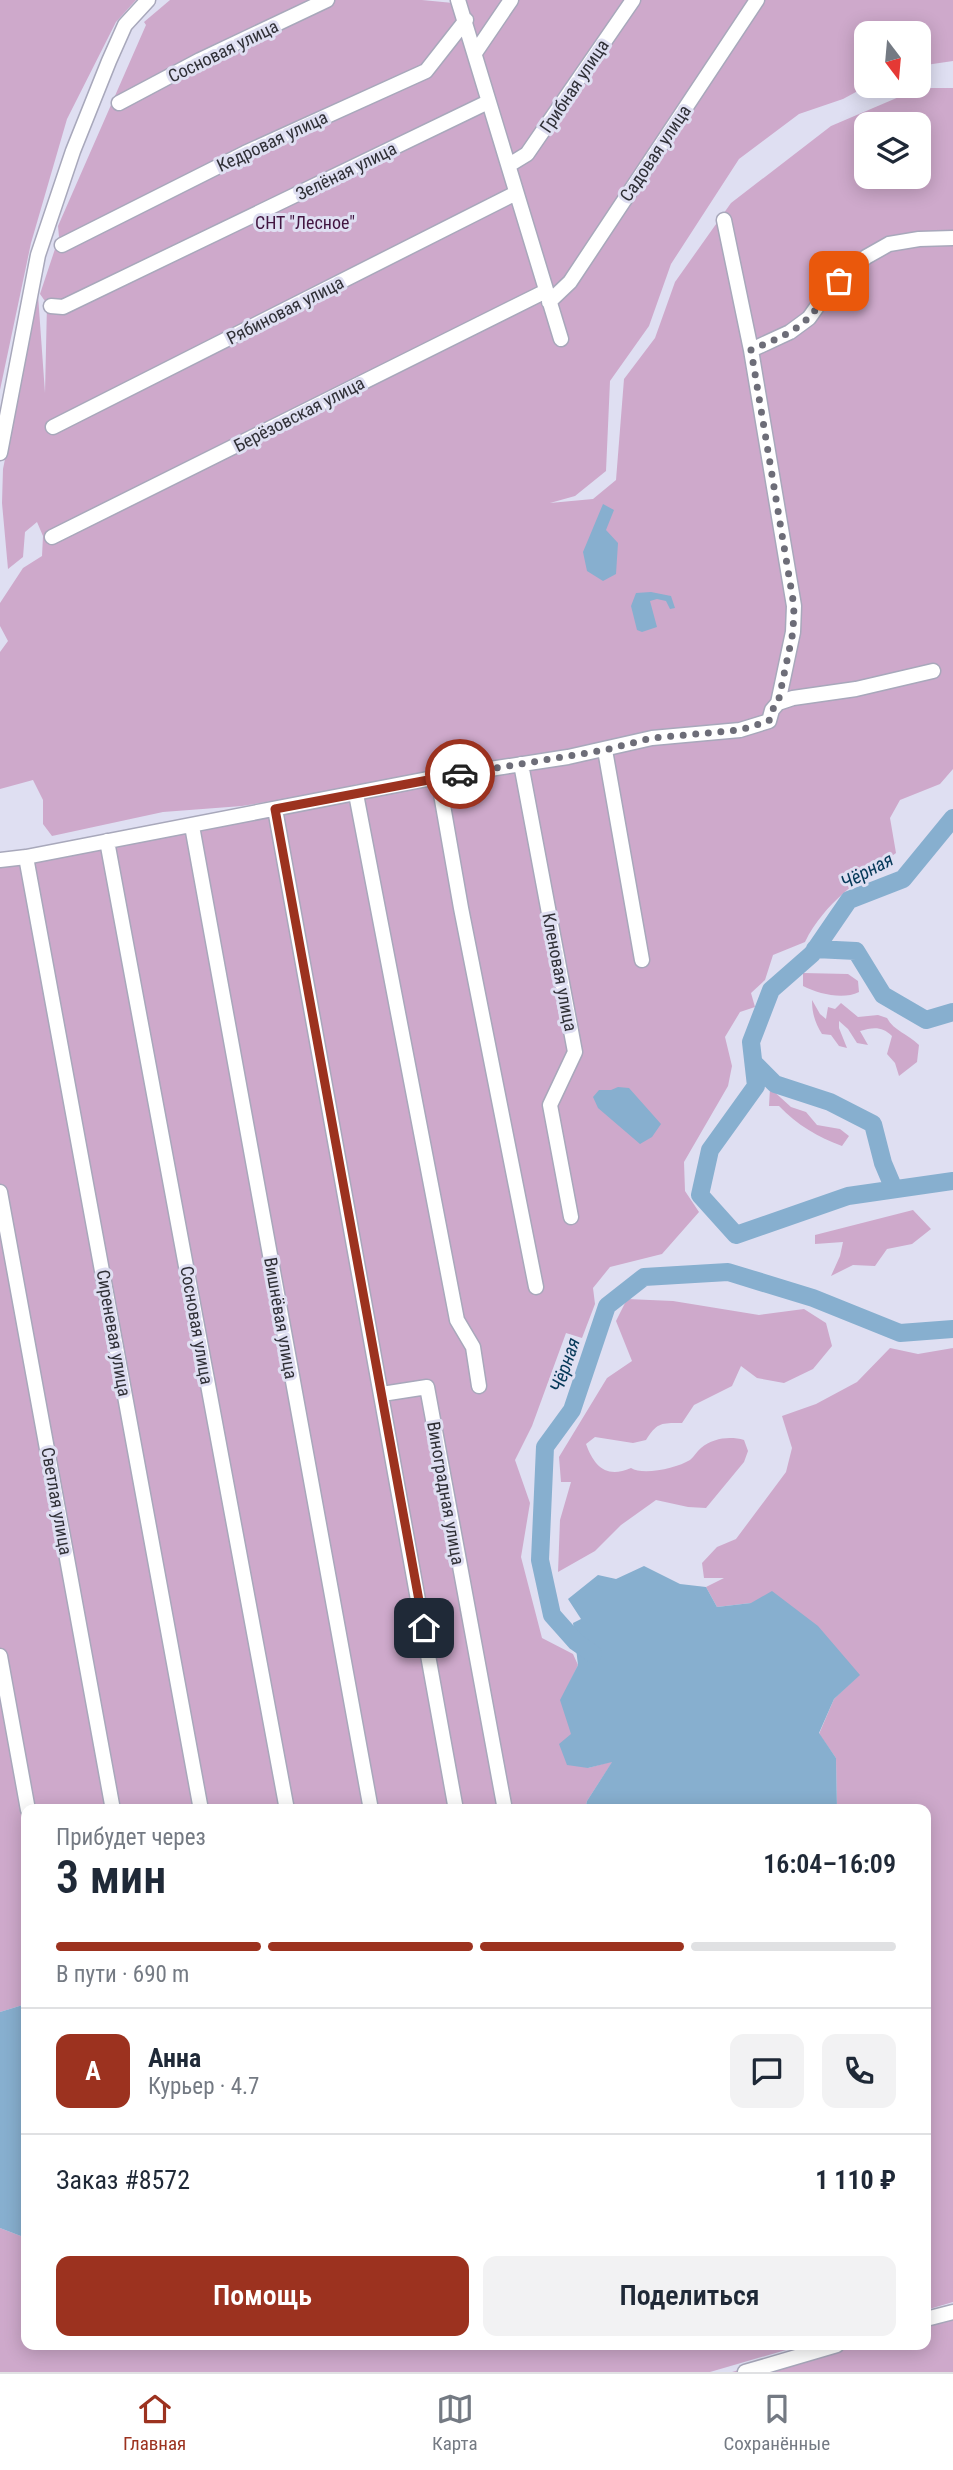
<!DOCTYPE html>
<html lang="ru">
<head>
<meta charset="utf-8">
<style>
	body { margin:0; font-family:"Roboto Condensed",sans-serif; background:#f2f2f3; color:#1f2937; height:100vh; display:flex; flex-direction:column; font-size:26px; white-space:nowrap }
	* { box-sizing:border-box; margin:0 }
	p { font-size:23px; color:#747a83 }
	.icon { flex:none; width:38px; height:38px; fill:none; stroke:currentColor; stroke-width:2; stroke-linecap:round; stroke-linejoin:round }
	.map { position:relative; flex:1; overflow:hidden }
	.side { position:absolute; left:21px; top:1804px; width:910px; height:546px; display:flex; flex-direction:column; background:#fff; border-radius:14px; box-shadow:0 4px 18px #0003 }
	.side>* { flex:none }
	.needle { width:46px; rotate:164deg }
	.controls { position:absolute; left:854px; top:21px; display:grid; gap:14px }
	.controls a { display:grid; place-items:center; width:77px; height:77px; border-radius:14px; background:#fff; box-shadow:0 4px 18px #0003; font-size:35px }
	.pin { position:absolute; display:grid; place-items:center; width:60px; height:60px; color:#fff; margin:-30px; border-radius:14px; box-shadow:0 4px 10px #0006 }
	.courier { position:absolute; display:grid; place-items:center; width:70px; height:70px; margin:-35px; border:5px solid #9c321f; border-radius:50%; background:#fff; color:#222; box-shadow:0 2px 9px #0007 }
	.overview em { font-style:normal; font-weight:600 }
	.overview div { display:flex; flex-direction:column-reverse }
	.overview { display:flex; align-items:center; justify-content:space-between; height:119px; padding:0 35px }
	h1 { font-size:46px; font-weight:600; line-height:52px }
	.bar { display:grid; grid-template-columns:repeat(4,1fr); gap:10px 7px; align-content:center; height:84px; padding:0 35px }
	.bar i { height:9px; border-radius:5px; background:#e0e1e3 }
	.bar .current { background:#9c321f }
	.bar p { grid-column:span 4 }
	.line { display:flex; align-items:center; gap:18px; padding:0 35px; border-top:2px solid #e0e1e3 }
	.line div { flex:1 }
	.round { display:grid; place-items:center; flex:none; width:74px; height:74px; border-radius:14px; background:#f2f2f3 }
	.primary-button { display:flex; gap:14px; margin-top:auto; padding:14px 35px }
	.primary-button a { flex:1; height:80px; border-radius:14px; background:#9c321f; color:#fff; font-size:28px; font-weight:600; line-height:80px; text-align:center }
	.primary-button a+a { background:#f2f2f3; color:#1f2937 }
	.dock { display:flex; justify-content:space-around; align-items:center; height:98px; border-top:2px solid #e0e1e3; background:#fff; font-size:19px; color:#747a83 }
	.dock a { display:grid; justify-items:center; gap:4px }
	.dock .current { color:#9c321f }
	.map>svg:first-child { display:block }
	.green { fill:#cea9cb; fill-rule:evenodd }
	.water { fill:#87afcf }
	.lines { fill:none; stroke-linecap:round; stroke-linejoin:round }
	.river { stroke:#87afcf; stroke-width:18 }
	.minor-casing { stroke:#a8a8bb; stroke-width:17 }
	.minor { stroke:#fff; stroke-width:14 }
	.done { stroke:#6d6d78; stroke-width:7; stroke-dasharray:0 12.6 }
	.route { stroke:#9c321f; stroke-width:9 }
	.labels { text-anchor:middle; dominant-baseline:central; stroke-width:6; stroke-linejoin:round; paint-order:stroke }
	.street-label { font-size:18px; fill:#303037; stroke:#dfdff2 }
	.park-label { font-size:18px; fill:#421541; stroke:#dfdff2 }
	.water-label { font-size:19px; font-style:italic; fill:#053858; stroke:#dfdff2 }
</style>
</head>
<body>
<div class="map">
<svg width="953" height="2372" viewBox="0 0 953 2372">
	<rect width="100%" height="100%" fill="#dfdff2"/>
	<path class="green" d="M0,0H136L116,22L67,119L31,243L0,390Z
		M170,0H422L453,3L456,0H953V61L919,66V33H866L867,86L843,99L799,114L739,159L671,264L649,326L610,381L606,471L575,496L550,503L593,499L616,480L624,379L655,338L675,282L731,203L831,126L920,88H953V769L940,784L900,800L890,818L896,853C861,878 824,903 805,942L773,955L765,980L751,993L755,1007L740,1012L725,1037L732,1066L728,1086L684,1162L685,1191L699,1212L662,1254L610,1267L593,1288L595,1304L582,1338L566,1333L532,1426L515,1460L530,1503L521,1557L542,1638L573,1654L578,1665L561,1700L588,1768L613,1761L587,1801L585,1809L26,1810V2004L0,2012V855L354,792L358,784L332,791L242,806L163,812L52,836L43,824V800L33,780L0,789V652L8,641L0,626V603L23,568L42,556L43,536L37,522L25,532L23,557L8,569L2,503L3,469L38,295L45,393L47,304L40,294L59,237L58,226L146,25L144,22ZM866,124H919V177H866Z
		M803,973L848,974L858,981L859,992C843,1000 819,994 803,986Z
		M812,1000L820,1014L826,1019L828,1007L835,1009L841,1003L858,1017L878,1015L887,1018C894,1031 908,1034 919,1045L917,1062L899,1076L895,1063L887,1054L892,1036C882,1026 873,1027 860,1031L868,1045L857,1043L848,1029L839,1021V1028L847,1048L839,1046L831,1035L822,1034C815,1023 812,1013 812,1000Z
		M770,1088L791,1107L806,1112L817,1125L840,1129L849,1136L842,1146C818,1137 797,1125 779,1106H769Z
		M913,1210L931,1229L912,1244L887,1249L875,1266L853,1265L831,1276L840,1256L843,1242L815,1244V1235Z
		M627,1299L673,1301L759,1315L804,1309L826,1323L832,1346L813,1369L784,1383L757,1378L741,1366L732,1386L694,1405L682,1423C662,1423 657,1422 646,1440L633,1443L595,1437L586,1444C594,1466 606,1479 631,1468C643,1476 677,1468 690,1460C694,1457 697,1451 701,1448C713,1438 730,1436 744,1440L748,1451L744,1462L706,1508L688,1507L656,1500L621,1525L595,1551L558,1572L560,1520L571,1482H561L559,1457L607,1378L632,1361L616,1321Z
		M890,1348L918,1354L953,1348V2302L926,2310V1810L837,1809L836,1758L819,1734L834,1699L859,1675L751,1603L717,1607L706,1587L724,1578H704L702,1563L717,1547L736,1539L786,1472L792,1448L782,1416L816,1404L857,1382Z
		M0,2228L26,2238V2345H803L710,2372H0Z
		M953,2307V2372H732L823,2345H926V2315Z"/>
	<path class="water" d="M603,504L614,510L606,530L618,543L616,574L603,581L587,571L583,552Z
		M651,592L671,596L675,608L670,609L666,601L657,599L650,601L657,627L642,632L637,630L631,606L636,593Z
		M618,1087L629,1088L661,1124L652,1137L640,1144L598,1108L593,1097L599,1090H611Z
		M644,1566L680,1584L706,1587L717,1607L751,1603L772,1591L818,1626L860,1675L834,1699L819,1733L836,1758L837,1809H585L587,1801L612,1762L588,1768L567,1765L559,1744L571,1734L560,1700L578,1665L573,1623L581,1619L568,1599L598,1575L616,1579Z
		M26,2004V2238L0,2228V2012Z"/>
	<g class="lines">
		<path class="river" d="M953,818L903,879L849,900L812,954L771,990L751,1042L756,1086L710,1150L700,1195L736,1235L848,1196L953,1181
			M815,949L856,951L883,995L926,1020L953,1012
			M754,1063L775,1084L830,1102L873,1124L883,1163L894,1189
			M593,1654L576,1642L552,1615L540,1560L545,1447L572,1410L607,1306L644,1277L728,1272L813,1298L900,1333L953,1329"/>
		<defs>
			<path id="minor" d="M458,0L561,339
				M475,53L511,0
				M119,103L200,60L327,0
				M509,165L527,154L633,0
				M724,220L751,350L794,606L793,632L778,703
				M62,245L245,153L426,71L466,20
				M549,302L570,282L757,0
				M51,306L63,307L488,102
				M751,350L790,332L809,318L828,291L866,257L889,244L919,239L953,238
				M53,427L516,193
				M0,453L38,255L73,151L109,61L125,25L148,0
				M52,537L546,291
				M605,750L642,960
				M521,764L575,1052L550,1105L571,1217
				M438,777L461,908L536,1287
				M356,794L457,1320L473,1347L479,1386
				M275,809L456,1810
				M192,826L371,1810
				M107,841L287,1810
				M26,857L201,1810
				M0,860L26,857L438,777L568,757L652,738L740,730L769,721L772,710L778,703L793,698L856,689L933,671
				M0,1192L113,1810
				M382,1394L427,1387L505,1810
				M0,1656L28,1810
				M926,2319L953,2312
				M745,2372L837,2345"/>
		</defs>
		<use href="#minor" class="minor-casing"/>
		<use href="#minor" class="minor"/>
	</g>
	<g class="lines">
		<path class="done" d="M460,774L605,750L652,738L740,730L769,721L772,710L778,703L793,632L794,606L751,350C771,341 795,333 810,316C821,305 827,291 839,281"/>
		<path class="route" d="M424,1628L275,809L460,774"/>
	</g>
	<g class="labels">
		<g class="street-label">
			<text transform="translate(223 51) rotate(-26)">Сосновая улица</text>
			<text transform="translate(574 86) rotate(-56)">Грибная улица</text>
			<text transform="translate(272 141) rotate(-25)">Кедровая улица</text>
			<text transform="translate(655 153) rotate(-56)">Садовая улица</text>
			<text transform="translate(346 171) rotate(-26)">Зелёная улица</text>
			<text transform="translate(285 310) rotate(-27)">Рябиновая улица</text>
			<text transform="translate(299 414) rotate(-27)">Берёзовская улица</text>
			<text transform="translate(560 972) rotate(79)">Кленовая улица</text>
			<text transform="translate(281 1318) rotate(80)">Вишнёвая улица</text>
			<text transform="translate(197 1325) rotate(80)">Сосновая улица</text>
			<text transform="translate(114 1333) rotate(80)">Сиреневая улица</text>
			<text transform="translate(446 1493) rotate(80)">Виноградная улица</text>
			<text transform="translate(57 1501) rotate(80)">Светлая улица</text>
		</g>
		<g class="park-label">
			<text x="305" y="222">СНТ "Лесное"</text>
		</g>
		<g class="water-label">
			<text transform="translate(867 871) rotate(-28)">Чёрная</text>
			<text transform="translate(565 1365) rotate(-71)">Чёрная</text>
		</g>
	</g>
</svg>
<div class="controls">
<a><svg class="needle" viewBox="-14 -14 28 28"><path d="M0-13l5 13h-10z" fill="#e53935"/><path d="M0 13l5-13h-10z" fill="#747a83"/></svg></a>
<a><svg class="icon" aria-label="layers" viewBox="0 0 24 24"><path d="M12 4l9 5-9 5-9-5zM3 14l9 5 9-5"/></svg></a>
</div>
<div class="pin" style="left:839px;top:281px;background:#ea580c"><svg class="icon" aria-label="bag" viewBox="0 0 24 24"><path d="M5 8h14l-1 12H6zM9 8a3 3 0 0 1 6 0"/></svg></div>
<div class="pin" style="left:424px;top:1628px;background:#1f2937"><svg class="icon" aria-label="home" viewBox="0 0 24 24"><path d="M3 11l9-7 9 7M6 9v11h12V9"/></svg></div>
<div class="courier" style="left:460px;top:774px"><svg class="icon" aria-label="car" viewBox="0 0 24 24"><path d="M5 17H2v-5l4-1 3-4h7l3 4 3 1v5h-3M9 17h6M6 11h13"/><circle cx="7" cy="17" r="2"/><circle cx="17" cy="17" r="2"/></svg></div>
<section class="side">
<div class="overview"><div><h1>3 мин</h1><p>Прибудет через</p></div><em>16:04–16:09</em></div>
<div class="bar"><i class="current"></i><i class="current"></i><i class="current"></i><i></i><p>В пути · 690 m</p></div>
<div class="line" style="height:126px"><b class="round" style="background:#9c321f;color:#fff">А</b><div><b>Анна</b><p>Курьер · 4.7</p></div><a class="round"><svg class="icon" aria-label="chat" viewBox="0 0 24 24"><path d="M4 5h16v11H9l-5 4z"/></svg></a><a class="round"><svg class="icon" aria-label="phone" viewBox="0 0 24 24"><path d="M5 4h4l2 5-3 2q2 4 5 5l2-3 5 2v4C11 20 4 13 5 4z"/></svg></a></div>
<div class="line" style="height:91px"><div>Заказ #8572</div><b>1 110 ₽</b></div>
<div class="primary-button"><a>Помощь</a><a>Поделиться</a></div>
</section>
</div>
<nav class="dock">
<a class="current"><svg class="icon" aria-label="home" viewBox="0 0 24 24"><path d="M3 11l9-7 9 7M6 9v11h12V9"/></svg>Главная</a>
<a><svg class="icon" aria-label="map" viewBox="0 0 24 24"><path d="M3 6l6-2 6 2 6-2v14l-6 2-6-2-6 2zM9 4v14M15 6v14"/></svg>Карта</a>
<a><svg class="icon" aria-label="saved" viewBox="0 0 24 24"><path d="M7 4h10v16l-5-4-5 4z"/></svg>Сохранённые</a>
</nav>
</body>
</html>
